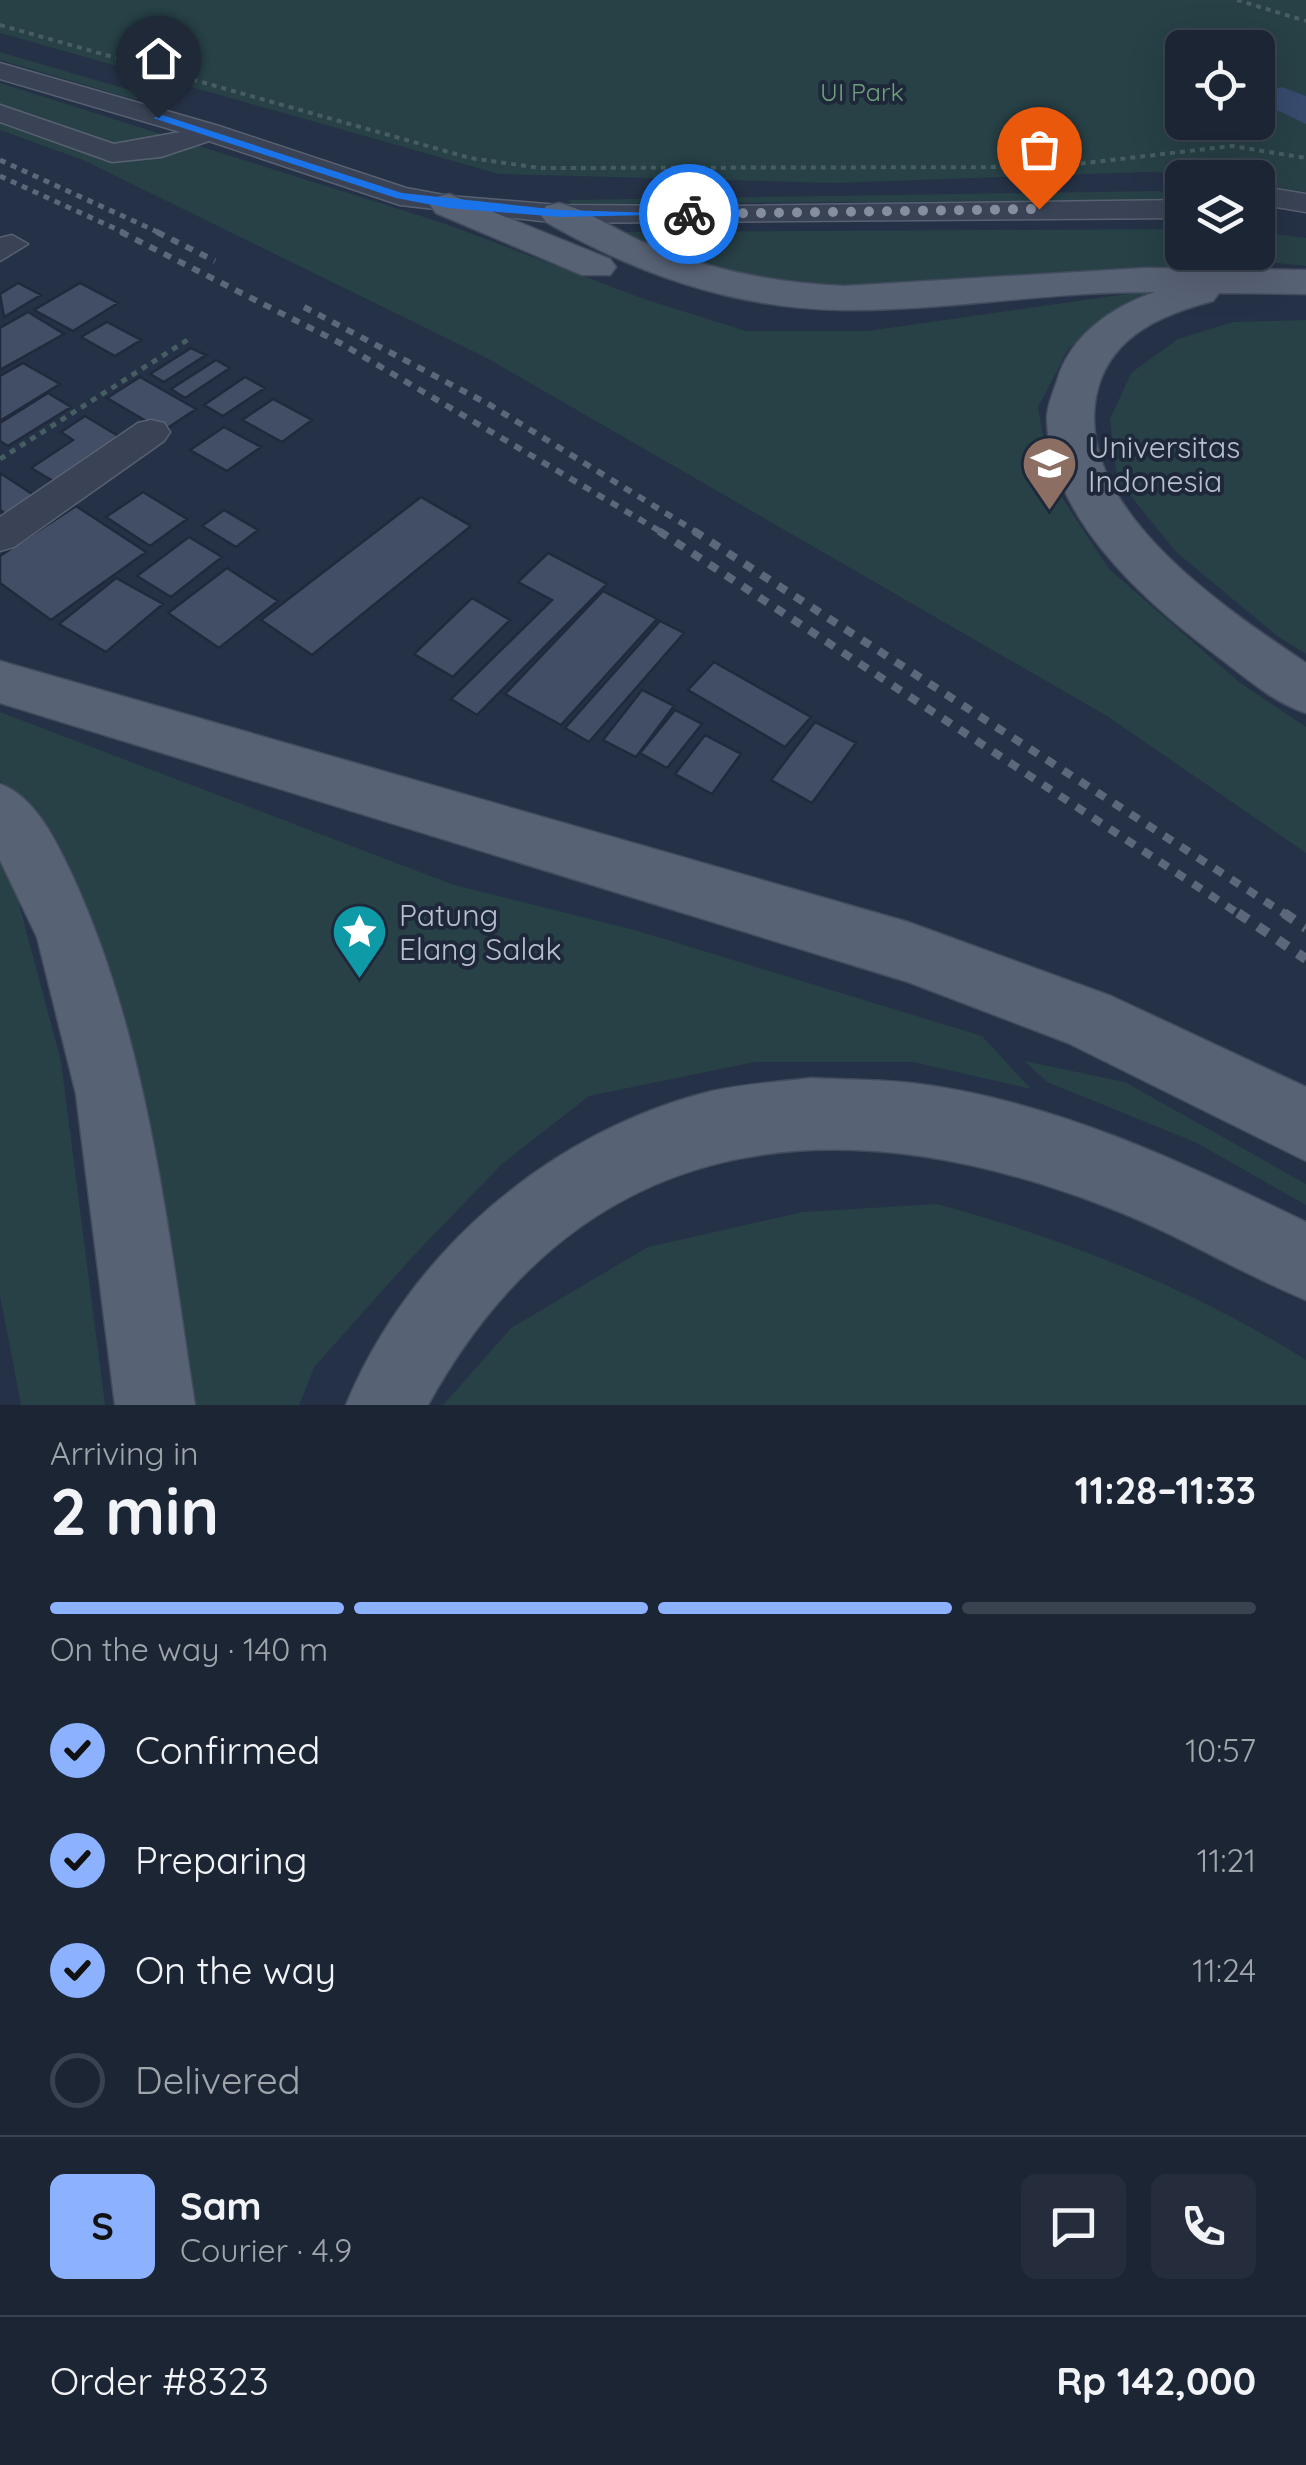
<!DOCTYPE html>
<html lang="en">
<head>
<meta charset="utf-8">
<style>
	body { margin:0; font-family:Quicksand,sans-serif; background:#252d3c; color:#f1f3f6; height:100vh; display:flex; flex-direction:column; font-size:38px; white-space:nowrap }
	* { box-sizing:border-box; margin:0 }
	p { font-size:32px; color:#a0a5ac }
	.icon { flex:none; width:55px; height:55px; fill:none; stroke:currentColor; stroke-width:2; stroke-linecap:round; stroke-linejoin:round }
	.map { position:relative; height:1405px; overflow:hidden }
	.sheet { display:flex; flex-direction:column; background:#1c2534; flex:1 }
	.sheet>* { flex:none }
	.fabs { position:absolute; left:1165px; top:30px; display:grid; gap:20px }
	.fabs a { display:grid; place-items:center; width:110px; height:110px; border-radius:15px; background:#1c2534; box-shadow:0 10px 40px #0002,0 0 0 2px #3a424f; font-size:50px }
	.pin { position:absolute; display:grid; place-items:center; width:85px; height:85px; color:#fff; margin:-102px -42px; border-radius:50% 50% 50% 0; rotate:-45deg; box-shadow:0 0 10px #0007 }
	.pin .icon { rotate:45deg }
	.courier { position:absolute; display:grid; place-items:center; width:100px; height:100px; margin:-50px; border:8px solid #1a73e8; border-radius:50%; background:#fff; color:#222; box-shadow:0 2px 12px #0007 }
	.headline em { font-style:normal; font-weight:800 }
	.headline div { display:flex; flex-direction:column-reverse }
	.headline { display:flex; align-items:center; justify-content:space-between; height:170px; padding:0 50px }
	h1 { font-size:65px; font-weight:800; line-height:75px }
	.bar { display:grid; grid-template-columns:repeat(4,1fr); gap:15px 10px; align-content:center; height:120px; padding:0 50px }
	.bar i { height:12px; border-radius:8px; background:#3a424f }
	.bar .on { background:#8cb1ff }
	.bar p { grid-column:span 4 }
	.line { display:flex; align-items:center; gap:25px; padding:0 50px; border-top:2px solid #3a424f }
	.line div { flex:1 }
	.round { display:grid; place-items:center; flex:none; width:105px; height:105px; border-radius:15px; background:#252d3c }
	ol { padding:0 50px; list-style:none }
	li { display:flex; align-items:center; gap:30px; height:110px }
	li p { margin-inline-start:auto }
	li .icon { padding:10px; border-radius:50%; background:#8cb1ff; color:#111; stroke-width:4 }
	li:last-child { color:#a0a5ac }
	li i { width:55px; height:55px; border:5px solid #3a424f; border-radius:50% }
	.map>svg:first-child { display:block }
	.green { fill:#274146; fill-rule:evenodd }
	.water { fill:#374b6e }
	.building { fill:#424e66; stroke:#202a3c; stroke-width:2.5 }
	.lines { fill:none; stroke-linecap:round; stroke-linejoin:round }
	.minor-casing { stroke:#586172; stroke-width:3 }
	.primary-casing { stroke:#434c5e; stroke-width:3 }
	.path-far1 { stroke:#465e62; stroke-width:4; stroke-dasharray:5 5; stroke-linecap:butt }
	.path { stroke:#465e62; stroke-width:5; stroke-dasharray:6 6; stroke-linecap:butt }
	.minor { fill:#3a4355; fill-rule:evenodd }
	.primary { fill:#586275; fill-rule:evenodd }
	.rail-far3 { stroke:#5c677c; stroke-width:5; stroke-dasharray:6 6; stroke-linecap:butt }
	.rail-far2 { stroke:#5c677c; stroke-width:6; stroke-dasharray:8 8; stroke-linecap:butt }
	.rail-far1 { stroke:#5c677c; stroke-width:8; stroke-dasharray:10 10; stroke-linecap:butt }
	.rail { stroke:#5c677c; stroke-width:10; stroke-dasharray:12 12; stroke-linecap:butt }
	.route { fill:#1a73e8 }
	.done { stroke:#858d9e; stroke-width:10; stroke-dasharray:0 18 }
	.labels { text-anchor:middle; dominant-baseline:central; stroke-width:8; stroke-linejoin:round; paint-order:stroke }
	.far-park-label { font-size:25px; fill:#6da17c; stroke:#1e283a }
	.poi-label { font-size:30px; fill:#b8bfce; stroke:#1e283a; text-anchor:start }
</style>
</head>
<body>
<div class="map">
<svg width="1306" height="1405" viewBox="0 0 1306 1405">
	<rect width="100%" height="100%" fill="#253146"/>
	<path class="green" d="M0,0H1306V192L1258,184V178L1148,172L834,183L499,174L0,33ZM1182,48H1258V122H1182Z
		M0,52L10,55L144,94L136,100L0,60Z
		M0,83L443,223L644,299L746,331H868L1176,287L1121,310L1069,348L1038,407L1051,481L1109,569L1239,682L1306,727V853L1107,716L485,357L83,160L0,130Z
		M1157,191L1182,194V200L571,204L568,200Z
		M1182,229V252H1258V232L1306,238V266L1257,261L880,291L710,274L615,232Z
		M1306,320V654L1276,635L1176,552L1117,479L1110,419L1131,373L1178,339L1233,322Z
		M0,712L454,885L638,931L982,1036L1031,1089L913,1062H755L589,1096L502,1164L417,1252L315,1366L299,1405H180L45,833L0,780Z
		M0,858L10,870L61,1061L105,1405H21L0,1295Z
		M1024,1061L1125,1082L1306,1184V1205L1197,1143L1047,1082Z
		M937,1204C1063,1238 1196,1290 1306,1360V1405H443L511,1328L648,1247L803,1212Z"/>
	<path class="water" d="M1282,87L1306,96V124L1258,101V96Z"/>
	<path class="building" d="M18,283L41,295L4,317L0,294Z
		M80,283L118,303L73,331L34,310Z
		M28,312L64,334L0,370V328Z
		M107,322L141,340L115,356L81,337Z
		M191,348L206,355L164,382L150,374Z
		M216,360L230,368L185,398L171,389Z
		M23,363L60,384L0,421V376Z
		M140,377L196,409L163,431L107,398Z
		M245,377L265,388L223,416L204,405Z
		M48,393L71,407L8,446L0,441V423Z
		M273,399L312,420L282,442L242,420Z
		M85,416L120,437L65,488L31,468L73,440L61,432Z
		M224,427L261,447L227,471L190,450Z
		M0,473L46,503L17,522L0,510Z
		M143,492L187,519L150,546L106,517Z
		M421,497L471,526L312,655L261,620Z
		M76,506L146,552L51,620L0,583V556Z
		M224,510L258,530L236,547L202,526Z
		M189,537L222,557L171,597L137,576Z
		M548,553L607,584L477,715L451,699L552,600L518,582Z
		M227,568L278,601L219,648L168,613Z
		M116,578L163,604L106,652L59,624Z
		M603,591L657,619L561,725L505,694Z
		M472,598L510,620L453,677L414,654Z
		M660,621L684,633L589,742L565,728Z
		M714,662L811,717L785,747L688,690Z
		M642,690L674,706L636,757L603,740Z
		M675,710L702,724L667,768L640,753Z
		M815,722L856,743L812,803L771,780Z
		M705,735L741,754L712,794L675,774Z"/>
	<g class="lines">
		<defs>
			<path id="minor" d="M0,63L219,126L406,188L449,196L559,205L730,206L1182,200V218L559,223L400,205L209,141L161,157L112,162L0,122V105L114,144L180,132L0,79Z
				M1258,186L1306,194V212L1258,204Z
				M12,235L28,244L0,261V238Z
				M151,420L164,423L170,432L164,441L14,547L0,551V517L138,423Z"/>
			<path id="primary" d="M449,194L610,259L616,267L610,275H582L436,213L430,205L436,197Z
				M559,203C588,210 615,230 643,242C708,270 774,283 845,286L1145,268L1306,270V294L1219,293L1213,301C1164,314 1113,334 1098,388C1067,504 1223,607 1306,663V713C1272,702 1244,676 1216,655C1144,601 1048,516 1047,418C1047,406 1053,393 1057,381C1070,335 1112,307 1155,292C1051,291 947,311 843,310C737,309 636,274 546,222L540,214L546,206Z
				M0,661L908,922L1111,996L1306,1087V1161L1068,1043L908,982L0,703Z
				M0,784C36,797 57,843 73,877C149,1044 167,1226 195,1405H115L76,1094L37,937L0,860Z
				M811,1078C844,1080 878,1079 911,1083C1049,1099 1183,1162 1306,1222V1300C1238,1272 1176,1233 1107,1207C833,1101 581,1128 428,1405H346C409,1252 551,1131 712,1091C744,1084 779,1082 811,1078Z"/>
		</defs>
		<use href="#minor" class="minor-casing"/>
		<use href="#primary" class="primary-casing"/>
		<path class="path-far1" d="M1237,0L1306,21
			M0,25L470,158L540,168L1051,167L1232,146L1306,158"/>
		<path class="path" d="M0,459L189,339"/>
		<use href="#minor" class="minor"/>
		<use href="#primary" class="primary"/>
		<path class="rail-far3" d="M0,160L162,234
			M0,176L127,234"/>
		<path class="rail-far2" d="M121,232L342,344L663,533
			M157,232L215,261
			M304,307L490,405L698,533"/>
		<path class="rail-far1" d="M659,531L1242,916
			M694,531L1288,916"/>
		<path class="rail" d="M1238,913L1306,959
			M1284,913L1306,928"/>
	</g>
	<path class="route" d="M162,115L402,193L560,210L695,214L560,217L448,208L396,198L153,118Z"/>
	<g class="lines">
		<path class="done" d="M689,214L1039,209"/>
	</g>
	<defs>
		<symbol id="university-pin" viewBox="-11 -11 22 30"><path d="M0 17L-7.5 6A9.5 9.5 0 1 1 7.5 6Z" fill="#8d6e63" stroke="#1e283a"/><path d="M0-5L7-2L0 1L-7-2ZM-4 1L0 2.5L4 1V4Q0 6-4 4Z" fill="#fff"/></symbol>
		<symbol id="sight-pin" viewBox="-11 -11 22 30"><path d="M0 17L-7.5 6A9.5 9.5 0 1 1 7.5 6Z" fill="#0f9aa8" stroke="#1e283a"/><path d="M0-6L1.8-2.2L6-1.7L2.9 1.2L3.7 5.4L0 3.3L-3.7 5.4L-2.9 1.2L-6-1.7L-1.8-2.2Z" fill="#fff"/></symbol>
	</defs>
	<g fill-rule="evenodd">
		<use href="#university-pin" x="1018" y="432" width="63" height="86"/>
		<use href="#sight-pin" x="328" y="900" width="63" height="86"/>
	</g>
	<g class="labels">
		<g class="far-park-label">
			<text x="862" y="91">UI Park</text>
		</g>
		<g class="poi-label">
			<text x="1088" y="447">Universitas<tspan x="1088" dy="34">Indonesia</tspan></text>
			<text x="399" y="915">Patung<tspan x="399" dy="34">Elang Salak</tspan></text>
		</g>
	</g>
</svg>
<div class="fabs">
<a><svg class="icon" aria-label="locate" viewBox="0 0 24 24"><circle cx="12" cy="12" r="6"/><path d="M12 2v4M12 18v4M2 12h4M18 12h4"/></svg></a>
<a><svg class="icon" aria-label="layers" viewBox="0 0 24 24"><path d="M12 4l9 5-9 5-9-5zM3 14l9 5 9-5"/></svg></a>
</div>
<div class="pin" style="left:1039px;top:209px;background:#ea580c"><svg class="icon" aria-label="bag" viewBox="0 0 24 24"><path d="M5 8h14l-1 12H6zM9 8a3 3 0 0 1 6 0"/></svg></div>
<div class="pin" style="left:158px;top:118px;background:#1f2937"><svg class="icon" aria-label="home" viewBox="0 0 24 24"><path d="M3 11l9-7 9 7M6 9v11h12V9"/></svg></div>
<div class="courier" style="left:689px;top:214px"><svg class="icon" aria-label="bike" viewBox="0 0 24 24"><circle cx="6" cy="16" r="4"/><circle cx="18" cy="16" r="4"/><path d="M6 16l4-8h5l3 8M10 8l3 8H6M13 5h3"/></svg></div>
</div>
<section class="sheet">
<div class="headline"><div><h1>2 min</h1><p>Arriving in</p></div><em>11:28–11:33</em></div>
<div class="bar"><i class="on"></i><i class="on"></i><i class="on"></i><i></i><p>On the way · 140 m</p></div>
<ol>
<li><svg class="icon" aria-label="check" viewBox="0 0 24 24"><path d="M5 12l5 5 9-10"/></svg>Confirmed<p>10:57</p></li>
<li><svg class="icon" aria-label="check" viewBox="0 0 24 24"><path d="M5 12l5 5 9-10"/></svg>Preparing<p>11:21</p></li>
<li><svg class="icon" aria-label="check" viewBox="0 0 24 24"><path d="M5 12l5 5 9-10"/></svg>On the way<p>11:24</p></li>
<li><i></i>Delivered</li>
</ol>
<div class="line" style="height:180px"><b class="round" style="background:#8cb1ff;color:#111">S</b><div><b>Sam</b><p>Courier · 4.9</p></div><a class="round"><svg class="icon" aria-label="chat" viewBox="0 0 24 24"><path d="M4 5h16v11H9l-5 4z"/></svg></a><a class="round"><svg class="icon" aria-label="phone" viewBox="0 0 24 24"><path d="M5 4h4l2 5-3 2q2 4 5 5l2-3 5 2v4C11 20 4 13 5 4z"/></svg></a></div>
<div class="line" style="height:130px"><div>Order #8323</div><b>Rp 142,000</b></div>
</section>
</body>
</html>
